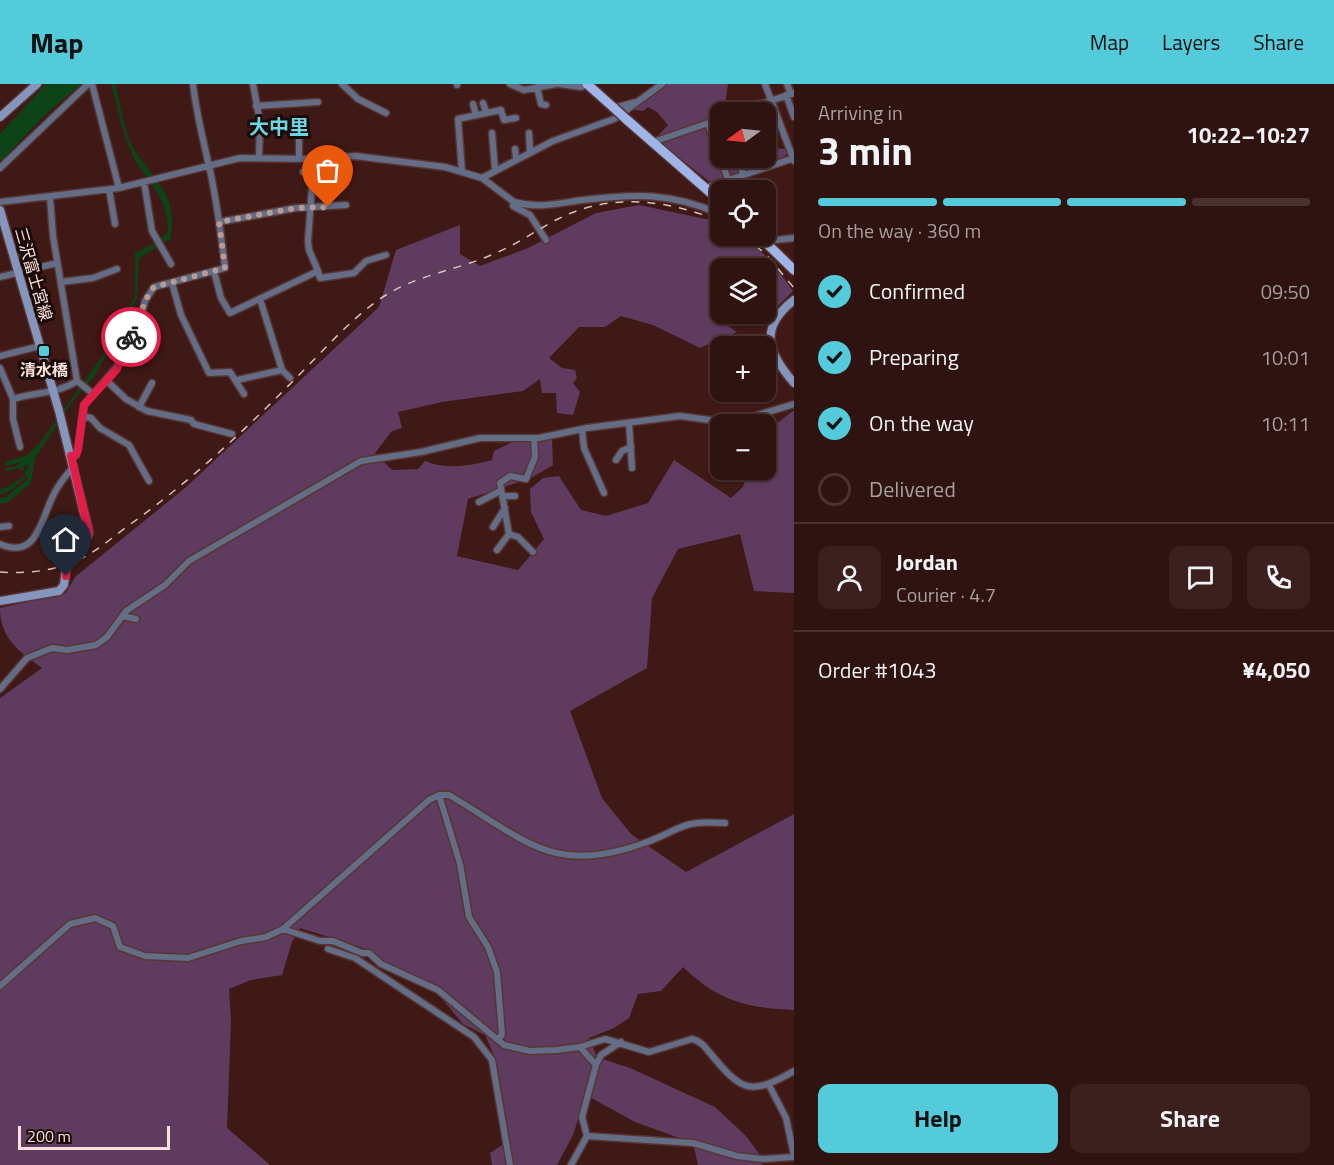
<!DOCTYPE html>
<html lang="en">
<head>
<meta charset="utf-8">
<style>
	body { margin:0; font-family:"Titillium Web","Noto Sans JP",sans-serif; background:#3b201e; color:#f1f3f6; height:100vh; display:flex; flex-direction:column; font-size:22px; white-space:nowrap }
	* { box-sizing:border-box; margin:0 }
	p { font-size:20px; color:#a79e9f }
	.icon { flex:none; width:33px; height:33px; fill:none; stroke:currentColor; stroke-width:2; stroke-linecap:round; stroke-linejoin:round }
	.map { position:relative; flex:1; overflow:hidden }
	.drawer { display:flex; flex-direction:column; background:#2f1310; width:540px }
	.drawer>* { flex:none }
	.needle { width:39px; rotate:255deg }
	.buttons { position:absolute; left:710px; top:18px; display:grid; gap:12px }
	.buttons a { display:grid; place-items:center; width:66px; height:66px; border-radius:12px; background:#2f1310; box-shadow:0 2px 4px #0004,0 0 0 2px #4a3230; font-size:30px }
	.scale { position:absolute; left:18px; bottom:15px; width:152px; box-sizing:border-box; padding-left:6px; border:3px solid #fae0dc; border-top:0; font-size:16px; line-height:21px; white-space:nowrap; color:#fae0dc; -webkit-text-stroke:4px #1a0a08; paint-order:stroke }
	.pin { position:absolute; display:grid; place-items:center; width:51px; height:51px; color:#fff; margin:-62px -26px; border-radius:50% 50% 50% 0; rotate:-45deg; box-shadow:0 0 6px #0007 }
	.pin .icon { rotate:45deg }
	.courier { position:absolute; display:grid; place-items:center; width:60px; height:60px; margin:-30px; border:4px solid #e11d48; border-radius:50%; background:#fff; color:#222; box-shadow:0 2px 8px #0007 }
	.headline em { font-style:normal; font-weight:700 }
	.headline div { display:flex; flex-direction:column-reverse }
	.headline { display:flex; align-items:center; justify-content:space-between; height:102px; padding:0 24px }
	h1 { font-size:39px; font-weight:700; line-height:45px }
	.bar { display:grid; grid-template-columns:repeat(4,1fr); gap:9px 6px; align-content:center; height:72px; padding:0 24px }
	.bar i { height:8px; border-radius:4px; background:#4a3230 }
	.bar .selected { background:#53cbda }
	.bar p { grid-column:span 4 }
	.line { display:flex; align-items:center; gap:15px; padding:0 24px; border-top:2px solid #4a3230 }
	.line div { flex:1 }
	.round { display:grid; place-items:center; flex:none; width:63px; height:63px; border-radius:12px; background:#3b201e }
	ol { padding:0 24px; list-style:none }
	li { display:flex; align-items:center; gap:18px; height:66px }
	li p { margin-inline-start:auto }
	li .icon { padding:6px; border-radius:50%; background:#53cbda; color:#111; stroke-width:4 }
	li:last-child { color:#a79e9f }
	li i { width:33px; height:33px; border:3px solid #4a3230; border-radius:50% }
	.cta { display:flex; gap:12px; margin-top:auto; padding:12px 24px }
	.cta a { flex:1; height:69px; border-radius:12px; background:#53cbda; color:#111; font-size:24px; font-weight:700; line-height:69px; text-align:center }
	.cta a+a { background:#3b201e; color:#f1f3f6 }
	header { display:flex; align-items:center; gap:36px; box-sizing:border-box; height:84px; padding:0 30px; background:#53cbda; color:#111 }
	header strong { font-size:28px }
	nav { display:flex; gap:33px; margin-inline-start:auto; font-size:21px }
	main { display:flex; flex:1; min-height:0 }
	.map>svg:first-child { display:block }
	.green { fill:#5f3b5f }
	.water { fill:#0c4418 }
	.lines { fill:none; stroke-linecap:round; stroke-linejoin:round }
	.stream { stroke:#0c4418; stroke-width:1.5 }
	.street-casing { stroke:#593532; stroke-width:9 }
	.secondary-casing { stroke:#593532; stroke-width:11 }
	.primary-casing { stroke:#593532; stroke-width:12 }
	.street { stroke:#636d86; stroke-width:6 }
	.secondary { stroke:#8496be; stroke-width:8 }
	.primary { stroke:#9fb5e9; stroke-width:9 }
	.rail { stroke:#dbbfbc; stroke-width:1.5; stroke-dasharray:8 8; stroke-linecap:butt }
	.primary-bridge-casing { stroke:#593532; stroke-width:12; stroke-linecap:butt }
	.primary-bridge { stroke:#9fb5e9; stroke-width:9 }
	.done { stroke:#b99a97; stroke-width:6; stroke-dasharray:0 10.8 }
	.route { stroke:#e11d48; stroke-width:8 }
	.poi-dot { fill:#53cbda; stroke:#1a0a08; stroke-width:2 }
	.labels { text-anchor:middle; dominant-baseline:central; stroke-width:6; stroke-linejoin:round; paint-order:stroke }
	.street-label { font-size:16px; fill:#fae0dc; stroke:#1a0a08 }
	.poi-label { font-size:16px; font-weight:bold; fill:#fae0dc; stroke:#1a0a08 }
	.quarter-label { font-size:20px; font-weight:bold; fill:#6bd5e3; stroke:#1a0a08 }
</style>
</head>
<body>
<header>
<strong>Map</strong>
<nav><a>Map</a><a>Layers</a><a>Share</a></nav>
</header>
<main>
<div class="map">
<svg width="794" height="1081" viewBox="0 0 794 1081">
	<rect width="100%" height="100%" fill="#3f1916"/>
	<path class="green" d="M661,0H728L724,27L741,19L767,14L769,22L760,28H720V74H765V52L771,64L785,65L787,69L781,78L753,85L740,99L719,105L655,55L668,41L657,28L648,23L643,27L634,26L649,9Z
		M639,121L710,136L720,141V152C756,152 774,180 793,207L772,228L765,205V184L744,182L741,184H720L716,234L737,248L700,264L653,241L621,232L605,243H579L549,274L562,284L575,286L577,294L573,299L580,308L573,331L557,329L556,309H542L540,295L523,307L442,318L398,328L402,344L392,347L375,369L392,386L418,385L425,377C447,386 469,382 492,376L494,367L529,350L552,355L553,381L531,394L468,415L457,472L518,486L544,455L531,428L530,405L543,394L559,392L581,426L606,432L648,419L674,376L731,414L743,403L749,386H765V349L794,326V509L754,507L740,450L678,465L652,514L647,584L570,627L602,714L631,750L686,788L794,730V926C747,924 718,917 683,883L661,907L638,910L629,934L614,944L589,954L597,973L630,984L715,1023L746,1052L763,1075L762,1081H698L693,1059L635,1038L586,1011L573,1051L557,1081H492L490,1069L510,1056L496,976L485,951L463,940L438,910L361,863L300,844L292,858L282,891L251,896L229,905L231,937L227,1044L270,1081H0V614L42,584C20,568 0,555 0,524L66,509L75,493L185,404L379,223L396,166L460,141V170L480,182L528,164L596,129Z"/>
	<path class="water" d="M46,0H81L46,30L0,78V50Z
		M111,0H115C121,21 124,50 135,67C156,98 179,113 170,155L139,174L137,215L95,291L72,318L35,374L31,399L7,419H0V414H5L27,396V391L13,405L0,411V408L24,392L29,380L24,382L23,387L18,384L7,388L6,384L17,382L22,378L6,382L5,378L26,372L39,360L101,274L135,212V169L159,157L168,148C167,109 149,102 133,72C122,50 118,24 111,0Z"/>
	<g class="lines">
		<path class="stream" d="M0,406L11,403"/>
		<defs>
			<path id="street" d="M92,0L119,104
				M253,0L260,38L259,72
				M342,0L358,15L386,29
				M510,0L524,6L556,0
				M559,0L581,3L587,0
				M765,0L794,77
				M787,0L791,10
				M457,1V0
				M537,3L541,20L546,21
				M786,11L794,33
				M483,19L486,28
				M473,20L476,31
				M256,22L318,18
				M614,24L636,18
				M737,28L794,9
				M708,39L720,73
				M492,49L495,86
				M529,49L530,68
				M299,53V75
				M653,58L720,35
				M515,65L516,74
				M720,74L728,95
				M738,74L743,90
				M755,74L759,85
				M0,84L88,0
				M303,88L313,87
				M462,88L458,35L501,26L504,36L516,34
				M482,94L553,57L614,35L662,0
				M144,98L152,147L171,180
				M705,104L794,74
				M109,105L115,140
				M0,118L119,104L240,74L314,75L355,72L445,83L482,94L514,118L513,122L530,131L546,156
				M514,118C539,125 559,119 583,116C636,110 670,108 720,130
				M219,138L296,124L346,121
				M766,157L794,154
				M214,187L221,214L230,229L318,187L309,166L308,157L314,75
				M318,187L320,194L354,189L366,177L386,171
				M0,193L57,179
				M61,198L93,194L117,185
				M172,199L181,231L209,289L230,288L244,310
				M260,215L282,286L290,294
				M0,272L40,262
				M0,284L13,315V335L20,363
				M237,296L282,286
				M77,297L92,309
				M107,297L126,315L147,327L191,336L194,340L232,350
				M13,315C36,308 57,310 77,297L53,152L50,113
				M139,323L152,299
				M82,332L91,334L100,344L129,361L149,397
				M629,339L632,384
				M582,345L584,364L604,409
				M71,372L76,371L78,365L84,321L116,284L140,237L145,217L154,203L225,184C221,150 217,116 209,82C203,55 196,28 193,0
				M616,376L622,367L631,363
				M502,412H515
				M479,418L500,407
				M0,443L9,442
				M493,443L505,424
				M0,460C36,476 41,437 52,414C57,402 66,391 74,382
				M497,466L509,450
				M533,468L518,453L509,450L500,399L510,392L526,395L535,373L534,354
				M123,532L136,535
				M0,605L27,574L52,564L67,566L96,561L107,553L126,527L165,501L189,477L361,377L421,368L480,354H539L587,344L680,332L732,339L794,320
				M439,711L460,780L469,833L488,863L497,888L502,950L498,956
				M283,845L320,857H333L362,869H369L381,880L438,906L504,961L530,967L556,966L580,963L605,955L649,968L692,955C701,957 705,963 710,969C742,1008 750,1012 794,987
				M328,865L355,874L474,953L492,976L510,1081
				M0,902L70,840L95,834L113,842L120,863L145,872L188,874L241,857L266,853L283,845L429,716L439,711H449C526,756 553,793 647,758C684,744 681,736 725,739
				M580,963L596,981
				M769,1001L786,1034L794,1071
				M587,1052L693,1059L737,1072L763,1075L794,1073
				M571,1081L587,1052L582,1033L596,981L601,971L621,958"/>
			<path id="secondary" d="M0,33L37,0
				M0,126L59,327L89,449L83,461L67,475L64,501L59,507L0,517
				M794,216C758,244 768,269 794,299"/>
			<path id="primary" d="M587,0L614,24
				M626,35L720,117
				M759,152L794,186"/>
		</defs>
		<use href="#street" class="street-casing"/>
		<use href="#secondary" class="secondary-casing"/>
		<use href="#primary" class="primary-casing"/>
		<use href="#street" class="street"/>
		<use href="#secondary" class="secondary"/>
		<use href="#primary" class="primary"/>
		<path class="rail" d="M743,152L766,170L794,204
			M0,488C26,490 56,487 80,475C99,466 115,451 132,439C192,396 246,345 298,292C324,266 348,238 377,217C414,190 458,187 498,168C519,159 538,145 558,135C610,108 668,116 720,137"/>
		<defs>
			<path id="primary-bridge" d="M614,24L626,35"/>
		</defs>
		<use href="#primary-bridge" class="primary-bridge-casing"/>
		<use href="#primary-bridge" class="primary-bridge"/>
	</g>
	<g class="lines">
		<path class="done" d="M131,253C140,237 142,217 154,203L225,184L219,138L296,124L328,123"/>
		<path class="route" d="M66,492L67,475L83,461L89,449L71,372L76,371L78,365L84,321L117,285L131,253"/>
	</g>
	<rect class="poi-dot" x="38" y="261" width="12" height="12" rx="3"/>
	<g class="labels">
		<g class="street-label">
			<text transform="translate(34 190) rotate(74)">三沢富士宮線</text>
		</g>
		<g class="poi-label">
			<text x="44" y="286">清水橋</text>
		</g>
		<g class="quarter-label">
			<text x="279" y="42">大中里</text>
		</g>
	</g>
</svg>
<div class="buttons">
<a><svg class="needle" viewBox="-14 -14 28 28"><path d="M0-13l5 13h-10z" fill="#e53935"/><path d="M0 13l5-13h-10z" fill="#a79e9f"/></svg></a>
<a><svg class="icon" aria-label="locate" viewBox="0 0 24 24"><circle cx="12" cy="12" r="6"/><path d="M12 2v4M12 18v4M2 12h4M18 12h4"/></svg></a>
<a><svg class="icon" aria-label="layers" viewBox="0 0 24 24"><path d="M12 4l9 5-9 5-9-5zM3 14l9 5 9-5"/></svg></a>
<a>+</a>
<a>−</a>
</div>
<div class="scale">200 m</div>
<div class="pin" style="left:328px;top:123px;background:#ea580c"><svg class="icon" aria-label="bag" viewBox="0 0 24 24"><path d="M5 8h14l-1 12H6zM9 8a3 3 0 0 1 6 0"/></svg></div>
<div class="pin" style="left:66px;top:492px;background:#1f2937"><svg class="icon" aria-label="home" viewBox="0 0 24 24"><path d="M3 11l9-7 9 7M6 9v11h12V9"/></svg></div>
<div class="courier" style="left:131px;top:253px"><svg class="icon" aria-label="bike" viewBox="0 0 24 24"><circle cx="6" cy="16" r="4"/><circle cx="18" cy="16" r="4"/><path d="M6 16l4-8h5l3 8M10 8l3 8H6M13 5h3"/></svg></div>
</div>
<section class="drawer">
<div class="headline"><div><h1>3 min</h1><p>Arriving in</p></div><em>10:22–10:27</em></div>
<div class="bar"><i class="selected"></i><i class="selected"></i><i class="selected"></i><i></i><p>On the way · 360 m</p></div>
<ol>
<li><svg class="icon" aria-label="check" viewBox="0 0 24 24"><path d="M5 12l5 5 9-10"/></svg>Confirmed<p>09:50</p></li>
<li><svg class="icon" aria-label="check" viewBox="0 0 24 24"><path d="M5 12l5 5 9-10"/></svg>Preparing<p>10:01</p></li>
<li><svg class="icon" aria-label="check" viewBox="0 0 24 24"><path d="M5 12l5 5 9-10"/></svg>On the way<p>10:11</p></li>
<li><i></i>Delivered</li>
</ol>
<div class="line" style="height:108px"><a class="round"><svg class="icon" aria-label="person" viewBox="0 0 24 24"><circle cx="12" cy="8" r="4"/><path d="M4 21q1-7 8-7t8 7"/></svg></a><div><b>Jordan</b><p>Courier · 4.7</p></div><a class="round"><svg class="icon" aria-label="chat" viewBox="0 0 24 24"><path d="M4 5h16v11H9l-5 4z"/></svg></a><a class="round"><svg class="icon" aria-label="phone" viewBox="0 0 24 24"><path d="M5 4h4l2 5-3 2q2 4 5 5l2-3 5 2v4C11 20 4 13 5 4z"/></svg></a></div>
<div class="line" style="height:78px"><div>Order #1043</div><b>¥4,050</b></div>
<div class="cta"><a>Help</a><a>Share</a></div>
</section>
</main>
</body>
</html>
